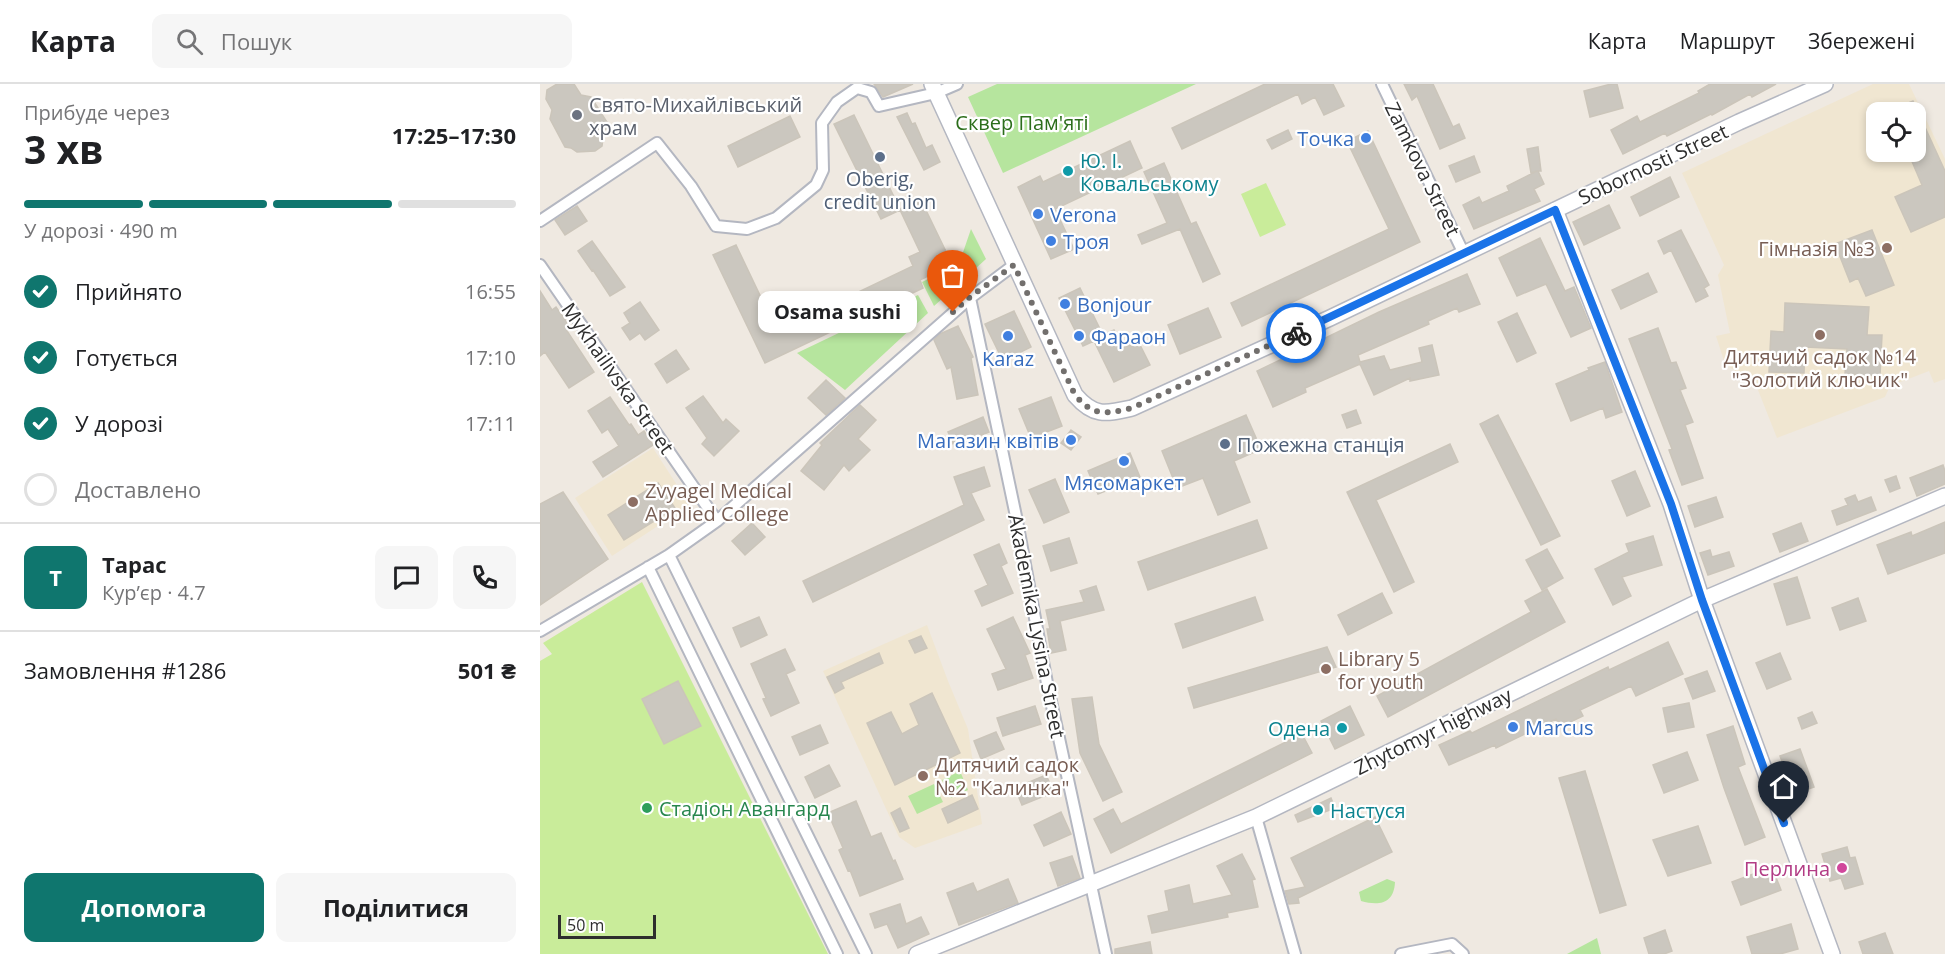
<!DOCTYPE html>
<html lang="uk">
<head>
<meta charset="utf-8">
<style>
	body { margin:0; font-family:"Open Sans",sans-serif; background:#f6f6f6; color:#202124; height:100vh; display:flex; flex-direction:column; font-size:22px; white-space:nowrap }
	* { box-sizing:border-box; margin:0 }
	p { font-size:20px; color:#757577 }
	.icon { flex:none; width:33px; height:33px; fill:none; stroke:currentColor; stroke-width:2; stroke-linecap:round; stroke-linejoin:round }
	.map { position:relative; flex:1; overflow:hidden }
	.side { display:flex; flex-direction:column; background:#fff; width:540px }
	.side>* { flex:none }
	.fabs { position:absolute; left:1326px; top:18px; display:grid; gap:12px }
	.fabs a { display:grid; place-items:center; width:60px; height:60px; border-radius:12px; background:#fff; box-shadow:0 3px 9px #0003; font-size:30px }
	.scale { position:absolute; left:18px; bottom:15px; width:98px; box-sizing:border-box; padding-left:6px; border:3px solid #2e2e2e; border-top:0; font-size:16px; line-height:21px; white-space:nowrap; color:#2e2e2e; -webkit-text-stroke:4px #fff; paint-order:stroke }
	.pin { position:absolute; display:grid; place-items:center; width:51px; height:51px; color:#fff; margin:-62px -26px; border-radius:50% 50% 50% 0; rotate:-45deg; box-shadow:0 0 6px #0007 }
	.pin .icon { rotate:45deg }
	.courier { position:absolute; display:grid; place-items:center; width:60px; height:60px; margin:-30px; border:4px solid #1a73e8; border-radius:50%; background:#fff; color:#222; box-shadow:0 2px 8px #0007 }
	.bubble { position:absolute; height:42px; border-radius:12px; background:#fff; box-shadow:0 3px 9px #0003; font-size:20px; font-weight:700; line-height:42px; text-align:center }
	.head em { font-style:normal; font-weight:700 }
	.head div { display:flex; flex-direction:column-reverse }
	.head { display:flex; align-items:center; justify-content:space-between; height:102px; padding:0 24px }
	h1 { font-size:39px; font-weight:700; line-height:45px }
	.bar { display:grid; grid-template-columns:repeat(4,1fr); gap:9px 6px; align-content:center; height:72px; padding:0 24px }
	.bar i { height:8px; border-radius:4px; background:#e0e0e0 }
	.bar .active { background:#0f766e }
	.bar p { grid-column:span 4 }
	.line { display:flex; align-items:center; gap:15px; padding:0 24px; border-top:2px solid #e0e0e0 }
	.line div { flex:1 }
	.round { display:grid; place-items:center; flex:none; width:63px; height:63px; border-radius:12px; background:#f6f6f6 }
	ol { padding:0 24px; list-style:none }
	li { display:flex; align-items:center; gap:18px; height:66px }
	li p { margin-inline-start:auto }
	li .icon { padding:6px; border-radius:50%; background:#0f766e; color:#fff; stroke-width:4 }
	li:last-child { color:#757577 }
	li i { width:33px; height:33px; border:3px solid #e0e0e0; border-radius:50% }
	.cta { display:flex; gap:12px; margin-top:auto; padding:12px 24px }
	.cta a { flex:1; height:69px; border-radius:12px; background:#0f766e; color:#fff; font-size:24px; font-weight:700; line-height:69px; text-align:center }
	.cta a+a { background:#f6f6f6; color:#202124 }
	header { display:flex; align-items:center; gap:36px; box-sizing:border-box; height:84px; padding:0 30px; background:#fff; border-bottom:2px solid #e0e0e0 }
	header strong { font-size:28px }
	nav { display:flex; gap:33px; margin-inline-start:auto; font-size:21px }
	.search { width:420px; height:54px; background:#f6f6f6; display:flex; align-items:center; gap:15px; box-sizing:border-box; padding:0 21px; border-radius:12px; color:#757577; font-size:22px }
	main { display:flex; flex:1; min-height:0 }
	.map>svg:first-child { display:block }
	.education { fill:#f0e6d1; fill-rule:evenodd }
	.green { fill:#b6e59e }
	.pitch { fill:#c9ec9a }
	.building { fill:#cbc7bf; stroke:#cbc5ba; stroke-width:1.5 }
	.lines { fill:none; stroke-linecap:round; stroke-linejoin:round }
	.street-casing { stroke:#b4b7c1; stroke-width:14 }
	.secondary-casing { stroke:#b4b7c1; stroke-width:18 }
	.street { stroke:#fff; stroke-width:10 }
	.secondary { stroke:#fff; stroke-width:15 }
	.done { stroke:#726f6d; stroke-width:6; stroke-dasharray:0 10.8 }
	.route { stroke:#1a73e8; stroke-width:8 }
	.worship-dot { fill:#6b7280; stroke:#fff; stroke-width:2 }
	.shop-dot { fill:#3f7fe0; stroke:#fff; stroke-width:2 }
	.service-dot { fill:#5c6f8a; stroke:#fff; stroke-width:2 }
	.culture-dot { fill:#0f9aa8; stroke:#fff; stroke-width:2 }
	.education-dot { fill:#8d6e63; stroke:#fff; stroke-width:2 }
	.leisure-dot { fill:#2e9e5b; stroke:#fff; stroke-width:2 }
	.hotel-dot { fill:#d1479c; stroke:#fff; stroke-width:2 }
	.labels { text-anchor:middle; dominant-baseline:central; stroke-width:4.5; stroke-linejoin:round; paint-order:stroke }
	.worship-label { font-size:20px; fill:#5b616d; stroke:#fff; text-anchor:start }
	.park-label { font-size:20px; fill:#2c6e1b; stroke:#fff }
	.shop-label { font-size:20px; fill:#366cbe; stroke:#fff; text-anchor:start }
	.culture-label { font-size:20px; fill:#0d838f; stroke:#fff; text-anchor:start }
	.street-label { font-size:20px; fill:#2e2e2e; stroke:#fff }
	.service-label { font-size:20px; fill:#4e5e75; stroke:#fff }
	.education-label { font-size:20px; fill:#785e54; stroke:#fff; text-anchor:start }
	.leisure-label { font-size:20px; fill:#27864d; stroke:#fff; text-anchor:start }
	.hotel-label { font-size:20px; fill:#b23c85; stroke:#fff; text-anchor:end }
</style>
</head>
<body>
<header>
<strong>Карта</strong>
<div class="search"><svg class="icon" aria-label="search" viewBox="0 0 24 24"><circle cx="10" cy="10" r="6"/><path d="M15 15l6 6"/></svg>Пошук</div>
<nav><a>Карта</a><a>Маршрут</a><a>Збережені</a></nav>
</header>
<main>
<section class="side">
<div class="head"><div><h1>3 хв</h1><p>Прибуде через</p></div><em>17:25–17:30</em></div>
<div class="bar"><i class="active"></i><i class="active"></i><i class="active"></i><i></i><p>У дорозі · 490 m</p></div>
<ol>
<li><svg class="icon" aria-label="check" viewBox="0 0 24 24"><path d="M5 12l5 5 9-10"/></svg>Прийнято<p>16:55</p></li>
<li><svg class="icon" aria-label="check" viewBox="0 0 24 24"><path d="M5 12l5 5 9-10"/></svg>Готується<p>17:10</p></li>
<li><svg class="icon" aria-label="check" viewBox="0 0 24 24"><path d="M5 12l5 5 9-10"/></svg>У дорозі<p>17:11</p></li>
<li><i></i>Доставлено</li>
</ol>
<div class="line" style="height:108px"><b class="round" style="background:#0f766e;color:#fff">Т</b><div><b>Тарас</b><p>Кур’єр · 4.7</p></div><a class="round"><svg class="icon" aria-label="chat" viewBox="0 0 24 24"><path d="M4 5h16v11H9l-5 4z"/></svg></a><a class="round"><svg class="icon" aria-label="phone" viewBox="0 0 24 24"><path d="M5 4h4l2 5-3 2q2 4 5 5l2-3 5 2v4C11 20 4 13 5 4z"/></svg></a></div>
<div class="line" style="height:78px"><div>Замовлення #1286</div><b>501 ₴</b></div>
<div class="cta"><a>Допомога</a><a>Поділитися</a></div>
</section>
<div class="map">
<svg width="1405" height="870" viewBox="0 0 1405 870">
	<rect width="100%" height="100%" fill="#efe9e1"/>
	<path class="education" d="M1333,0H1369L1405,75V295L1394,299L1389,287L1350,302L1345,313L1237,354L1216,301L1185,280L1176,252L1190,249L1178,191L1184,181L1142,89ZM1336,28H1376V68H1336Z
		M113,364L150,421L72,472L35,414Z
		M387,541L408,597L428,645L442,740L375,764L359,753L283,587Z"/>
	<path class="green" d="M457,0H656L463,89L428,13Z
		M431,145L446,175L424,195L418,183Z
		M411,184L420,199L394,222L382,198Z
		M378,211L388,229L305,306L257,269Z
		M420,687L428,706L411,714L402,696Z
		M394,700L403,718L377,730L368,712Z
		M847,795L855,798C854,820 839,822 821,817L819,808Z
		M1057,854L1061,870H1027Z"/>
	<path class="pitch" d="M726,99L746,141L720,153L701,110Z
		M102,498L288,870H0V577L12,570L3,559Z"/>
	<path class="building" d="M17,0H34L41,11L51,13L70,43L64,46L62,62L55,67L37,68L31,64L25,63L10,35L12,26L6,15L7,6Z
		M334,0H373L343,13Z
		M725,0H793L804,22L784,31L775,13L762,20L758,10L642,65L632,44Z
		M864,0H893L913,43L919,40L925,54L900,65L877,12L872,16Z
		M1071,0H1077L1083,24L1050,33L1044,7Z
		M1170,0H1236L1212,13L1210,10L1172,31L1171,30L1127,52L1125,49L1083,70L1071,46L1097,32L1100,38L1159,9L1158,7Z
		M1373,17L1405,87V133L1371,148L1355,113L1382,101L1368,68H1376V28H1347Z
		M367,29L372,40L375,39L386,64L392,61L400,78L384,86L357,33Z
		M314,31L360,125L381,116L412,180L380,196L383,204L225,279L173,171L196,161L237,247L373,182L369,173L380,168L360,126L341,135L294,40Z
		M250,32L260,53L198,83L188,62Z
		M748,46L752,55L732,65L727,56Z
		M828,47L880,158L702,242L691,219L849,145L807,57Z
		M590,57L602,84L515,125L534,165L511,175L478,103L500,92L503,98Z
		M998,63L1001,87H998L1004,100L994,105L1000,117L934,145L923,121L939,113L942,119L969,107L967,102L997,87L991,89L987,65Z
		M934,72L940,88L916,98L909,82Z
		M624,79L651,140L656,138L680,190L663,198L640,145L602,160L598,151L627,139L604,88Z
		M1130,93L1139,113L1100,132L1091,113Z
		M1069,121L1080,144L1044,161L1033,138Z
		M37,122L47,137L25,151L15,136Z
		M1141,146L1169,201L1164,204L1168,212L1156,218L1131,166L1124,170L1118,157Z
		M1332,146L1354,201L1326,212L1318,194L1310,198L1295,160Z
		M1000,154L1025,207L1034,203L1051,244L1031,253L1006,200L977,212L959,174Z
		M52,157L85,203L70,212L53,186L52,187L38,167Z
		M1108,189L1117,208L1081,225L1072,206Z
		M927,190L940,220L919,228L917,224L888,237L889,240L818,271L820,278L844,272L850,286L882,278L879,264L892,261L899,291L870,297V294L834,311L820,280L765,304L766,308L733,323L717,287L839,228Z
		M540,204L563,251L574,246L582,264L598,257L610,281L574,298L554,257L543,262L519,214Z
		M0,207L12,226L16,223L31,244L27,247L54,288L29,304L5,268L0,272Z
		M100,218L119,246L105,256L100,249L90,256L82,244L90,239L84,229Z
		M1245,219L1329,223L1327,251H1342L1340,292L1305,290L1307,265L1265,263L1264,289L1229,288L1231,247L1244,248Z
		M668,224L681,253L640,270L628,241Z
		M474,227L491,263L463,277L445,240Z
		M977,229L996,269L977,278L958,238Z
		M418,242L433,273L431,274L438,311L417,315L411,283L407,285L394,256L400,250Z
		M1118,244L1131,279L1136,278L1146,304L1140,306L1153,338L1145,341L1163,394L1142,401L1129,366L1132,365L1089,255Z
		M136,266L149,285L127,299L115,280Z
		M1065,278L1082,328L1066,334L1063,324L1031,337L1016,300L1049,286L1048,284Z
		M286,296L305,314L286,331L268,314Z
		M163,312L183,339L186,335L199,347L174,372L162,360L167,354L146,324Z
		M70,313L89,341L91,340L98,351L104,347L113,361L63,393L53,378L79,362L68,345L62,349L48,327Z
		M511,313L522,342L491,354L479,325Z
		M320,321L336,336L318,355L330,366L309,387L304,381L284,406L261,387L282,361L280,359Z
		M816,326L821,339L807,344L802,331Z
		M706,331L721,365L694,377L710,418L678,431L663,394L637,404L622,367Z
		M958,331L1020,452L1001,461L940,340Z
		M443,333L449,348L414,362L408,348Z
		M531,346L541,353L531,366L521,359Z
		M910,360L918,378L836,416L874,498L854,508L807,408Z
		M590,369L600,393L558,410L548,387Z
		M1403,381L1405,387V400L1377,412L1370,394Z
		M444,383L450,402L431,409L444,436L273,518L263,497L424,421L414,393Z
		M1095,387L1110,422L1087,432L1072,397Z
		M1356,392L1360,404L1350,408L1345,396Z
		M515,395L529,428L504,439L489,406Z
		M118,399L135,424L84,456L68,431Z
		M23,408L68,475L0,521V420Z
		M1315,411L1318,418L1331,413L1336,426L1297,441L1292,427L1308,421L1305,415Z
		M1176,413L1183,433L1155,443L1148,422Z
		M717,436L727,464L608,506L598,478Z
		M1405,438V469L1348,490L1337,461L1371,448L1372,452Z
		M212,439L225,453L205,471L192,457Z
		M1261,439L1268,457L1240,468L1233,450Z
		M1113,452L1122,481L1082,493L1091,512L1073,521L1055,485L1089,468L1086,460Z
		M529,454L537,479L511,487L503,462Z
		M459,460L467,479L461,482L473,509L442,522L435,507L448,501L434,471Z
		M1007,465L1023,494L1002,506L986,476Z
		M1170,466L1172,473L1189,468L1194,482L1168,491L1160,469Z
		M1257,493L1270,534L1247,541L1234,500Z
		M556,502L564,526L520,537L526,566L511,569L507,545H510L506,526L544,518L540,507Z
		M1007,505L1025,538L848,633L837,612L991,528L985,517Z
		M842,509L852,529L808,551L798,531Z
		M715,513L723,536L643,564L635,540Z
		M1318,514L1326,537L1300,546L1292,524Z
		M219,533L227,551L201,563L193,544Z
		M473,533L490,569L485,571L493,594L458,606L452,590L466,585L447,545Z
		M381,552L387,564L375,569L369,557Z
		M1128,558L1143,590L1096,612L1091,602L1040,626L1043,632L1020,643L1016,635L956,664L955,661L909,681L899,661L930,647L932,649L1068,583L1069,586Z
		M787,563L796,583L654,624L648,604Z
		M245,565L255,586L246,590L259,619L231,632L223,615L226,614L211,580Z
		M339,569L343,579L301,598L304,604L295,609L287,593Z
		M1240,569L1251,595L1227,605L1216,579Z
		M1167,587L1175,607L1153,615L1145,595Z
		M138,597L161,642L124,660L102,615Z
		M392,609L420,669L355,701L327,639L351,628L362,650L379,641L370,620Z
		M552,613L559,660L582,708L563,717L540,669L532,615Z
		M1149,619L1154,643L1128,648L1123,624Z
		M495,622L501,640L463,652L457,634Z
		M810,622L824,651L795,665L781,637Z
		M1272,628L1277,639L1262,645L1258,634Z
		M280,641L288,659L260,671L252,653Z
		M1193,642L1205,680L1198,683L1225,753L1205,761L1184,704L1167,651Z
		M456,648L464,665L441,675L434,657Z
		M762,650L772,669L571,769L554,735L573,725L581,740Z
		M1260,665L1274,703L1254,710L1240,672Z
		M1147,668L1158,696L1124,709L1113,681Z
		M289,681L300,702L275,714L265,693Z
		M1045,687L1086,821L1060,829L1019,694Z
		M506,691L514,708L482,721L475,704Z
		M432,711L438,725L408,739L402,725Z
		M791,714L795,724L758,738L755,731Z
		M316,717L331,753L341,749L353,777L355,776L363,795L320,812L310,786L308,787L299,766L303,764L288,729Z
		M360,724L369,744L360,748L351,729Z
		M521,728L531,750L504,762L494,741Z
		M835,733L852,768L758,814L759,819L749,820L745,807L765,803L751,774Z
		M1158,742L1171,779L1128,792L1113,756Z
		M1307,763L1310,774L1315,773L1323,800L1305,805L1301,794L1290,797L1282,770Z
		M702,770L715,795L712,796L718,823L687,829L688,833L612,849L608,832L629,827L625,807L649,801L653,820L692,811L677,782Z
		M532,772L540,794L518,802L510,779Z
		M1232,783L1241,806L1201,821L1192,798Z
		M468,795L478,819L419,841L407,809L433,799L437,808Z
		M360,820L366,840L381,833L389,850L358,864L347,840L335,844L330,830Z
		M1251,840L1258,865L1240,870H1212L1207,853Z
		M1125,846L1132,867L1124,870H1109L1104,854Z
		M1345,849L1353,870H1323L1319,858Z
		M610,858L612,870H575V865Z"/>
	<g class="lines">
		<defs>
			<path id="street" d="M842,0L924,170
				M0,137L117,59L151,102L176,142L207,145L236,134L276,101L283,86L282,39L297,18L317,4L331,8L339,22L396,9L417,0
				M0,181L177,437
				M430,214L477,437L507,599L566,870
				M129,471L326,870
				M108,483L297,870
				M0,547L129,471L177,437L430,214L474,181
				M716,733L755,870
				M861,870L912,860L923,870"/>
			<path id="secondary" d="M392,0L535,311C554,333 565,330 592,324L790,234L1199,38L1285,0
				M1015,126L1131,420L1162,516L1292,870
				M377,870L716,733L1162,516L1405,412"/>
		</defs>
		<use href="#street" class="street-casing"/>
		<use href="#secondary" class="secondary-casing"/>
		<use href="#street" class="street"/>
		<use href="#secondary" class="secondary"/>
	</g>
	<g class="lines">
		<path class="done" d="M413,228L430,213L474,181L535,311C554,333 565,330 592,324L756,249"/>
		<path class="route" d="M756,249L1015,126L1131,420L1162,516L1244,739"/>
	</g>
	<circle class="worship-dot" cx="37" cy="31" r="6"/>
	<g class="shop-dot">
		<circle cx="826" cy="54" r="6"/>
		<circle cx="498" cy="130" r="6"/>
		<circle cx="511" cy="157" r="6"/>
		<circle cx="525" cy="220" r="6"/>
		<circle cx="468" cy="252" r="6"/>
		<circle cx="539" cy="252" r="6"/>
		<circle cx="531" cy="356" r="6"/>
		<circle cx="584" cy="377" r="6"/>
		<circle cx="973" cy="643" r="6"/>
	</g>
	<g class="service-dot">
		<circle cx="340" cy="73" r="6"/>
		<circle cx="685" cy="360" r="6"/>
	</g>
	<g class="culture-dot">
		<circle cx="528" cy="87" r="6"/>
		<circle cx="802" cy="644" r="6"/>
		<circle cx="778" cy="726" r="6"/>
	</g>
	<g class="education-dot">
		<circle cx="1347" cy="164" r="6"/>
		<circle cx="1280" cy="251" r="6"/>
		<circle cx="93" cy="418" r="6"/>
		<circle cx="786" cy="585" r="6"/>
		<circle cx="383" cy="692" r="6"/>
	</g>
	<circle class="leisure-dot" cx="107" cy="724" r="6"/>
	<circle class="hotel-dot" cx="1302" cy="784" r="6"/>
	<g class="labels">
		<g class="worship-label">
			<text x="49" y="20">Свято-Михайлiвський<tspan x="49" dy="23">храм</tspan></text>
		</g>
		<g class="park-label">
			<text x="482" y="38">Сквер Пам'яті</text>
		</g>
		<g class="shop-label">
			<text x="814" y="54" text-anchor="end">Точка</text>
			<text x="510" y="130">Verona</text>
			<text x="523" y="157">Троя</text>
			<text x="537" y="220">Bonjour</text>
			<text x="551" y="252">Фараон</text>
			<text x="468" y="274" text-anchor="middle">Karaz</text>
			<text x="519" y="356" text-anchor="end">Магазин квітів</text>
			<text x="584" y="398" text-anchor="middle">Мясомаркет</text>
			<text x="985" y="643">Marcus</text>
		</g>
		<g class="culture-label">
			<text x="540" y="76">Ю. І.<tspan x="540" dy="23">Ковальському</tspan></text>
			<text x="790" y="644" text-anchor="end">Одена</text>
			<text x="790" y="726">Настуся</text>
		</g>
		<g class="street-label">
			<text transform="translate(1113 80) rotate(-25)">Sobornosti Street</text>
			<text transform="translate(883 85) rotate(64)">Zamkova Street</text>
			<text transform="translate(78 294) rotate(55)">Mykhailivska Street</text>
			<text transform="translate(497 542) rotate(79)">Akademika Lysina Street</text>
			<text transform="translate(893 647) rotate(-26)">Zhytomyr highway</text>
		</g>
		<g class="service-label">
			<text x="340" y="94">Oberig,<tspan x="340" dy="23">credit union</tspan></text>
			<text x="697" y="360" text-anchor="start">Пожежна станція</text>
		</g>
		<g class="education-label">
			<text x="1335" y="164" text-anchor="end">Гімназія №3</text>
			<text x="1280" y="272" text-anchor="middle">Дитячий садок №14<tspan x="1280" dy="23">"Золотий ключик"</tspan></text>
			<text x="105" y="406">Zvyagel Medical<tspan x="105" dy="23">Applied College</tspan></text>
			<text x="798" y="574">Library 5<tspan x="798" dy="23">for youth</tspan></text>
			<text x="395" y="680">Дитячий садок<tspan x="395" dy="23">№2 "Калинка"</tspan></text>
		</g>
		<g class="leisure-label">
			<text x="119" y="724">Стадіон Авангард</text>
		</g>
		<g class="hotel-label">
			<text x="1290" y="784">Перлина</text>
		</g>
	</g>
</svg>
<div class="fabs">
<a><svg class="icon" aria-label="locate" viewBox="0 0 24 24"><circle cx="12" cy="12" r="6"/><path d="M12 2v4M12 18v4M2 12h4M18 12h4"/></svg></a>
</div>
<div class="scale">50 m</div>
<div class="pin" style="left:413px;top:228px;background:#ea580c"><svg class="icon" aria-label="bag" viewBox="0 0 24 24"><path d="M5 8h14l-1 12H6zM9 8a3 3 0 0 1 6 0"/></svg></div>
<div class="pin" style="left:1244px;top:739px;background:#1f2937"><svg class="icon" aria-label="home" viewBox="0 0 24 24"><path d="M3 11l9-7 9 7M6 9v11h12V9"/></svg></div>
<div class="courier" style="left:756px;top:249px"><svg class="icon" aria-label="bike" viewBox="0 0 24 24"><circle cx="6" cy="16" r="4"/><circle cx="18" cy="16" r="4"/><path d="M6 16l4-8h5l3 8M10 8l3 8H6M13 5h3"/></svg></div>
<div class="bubble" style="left:218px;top:207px;width:159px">Osama sushi</div>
</div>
</main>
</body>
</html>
